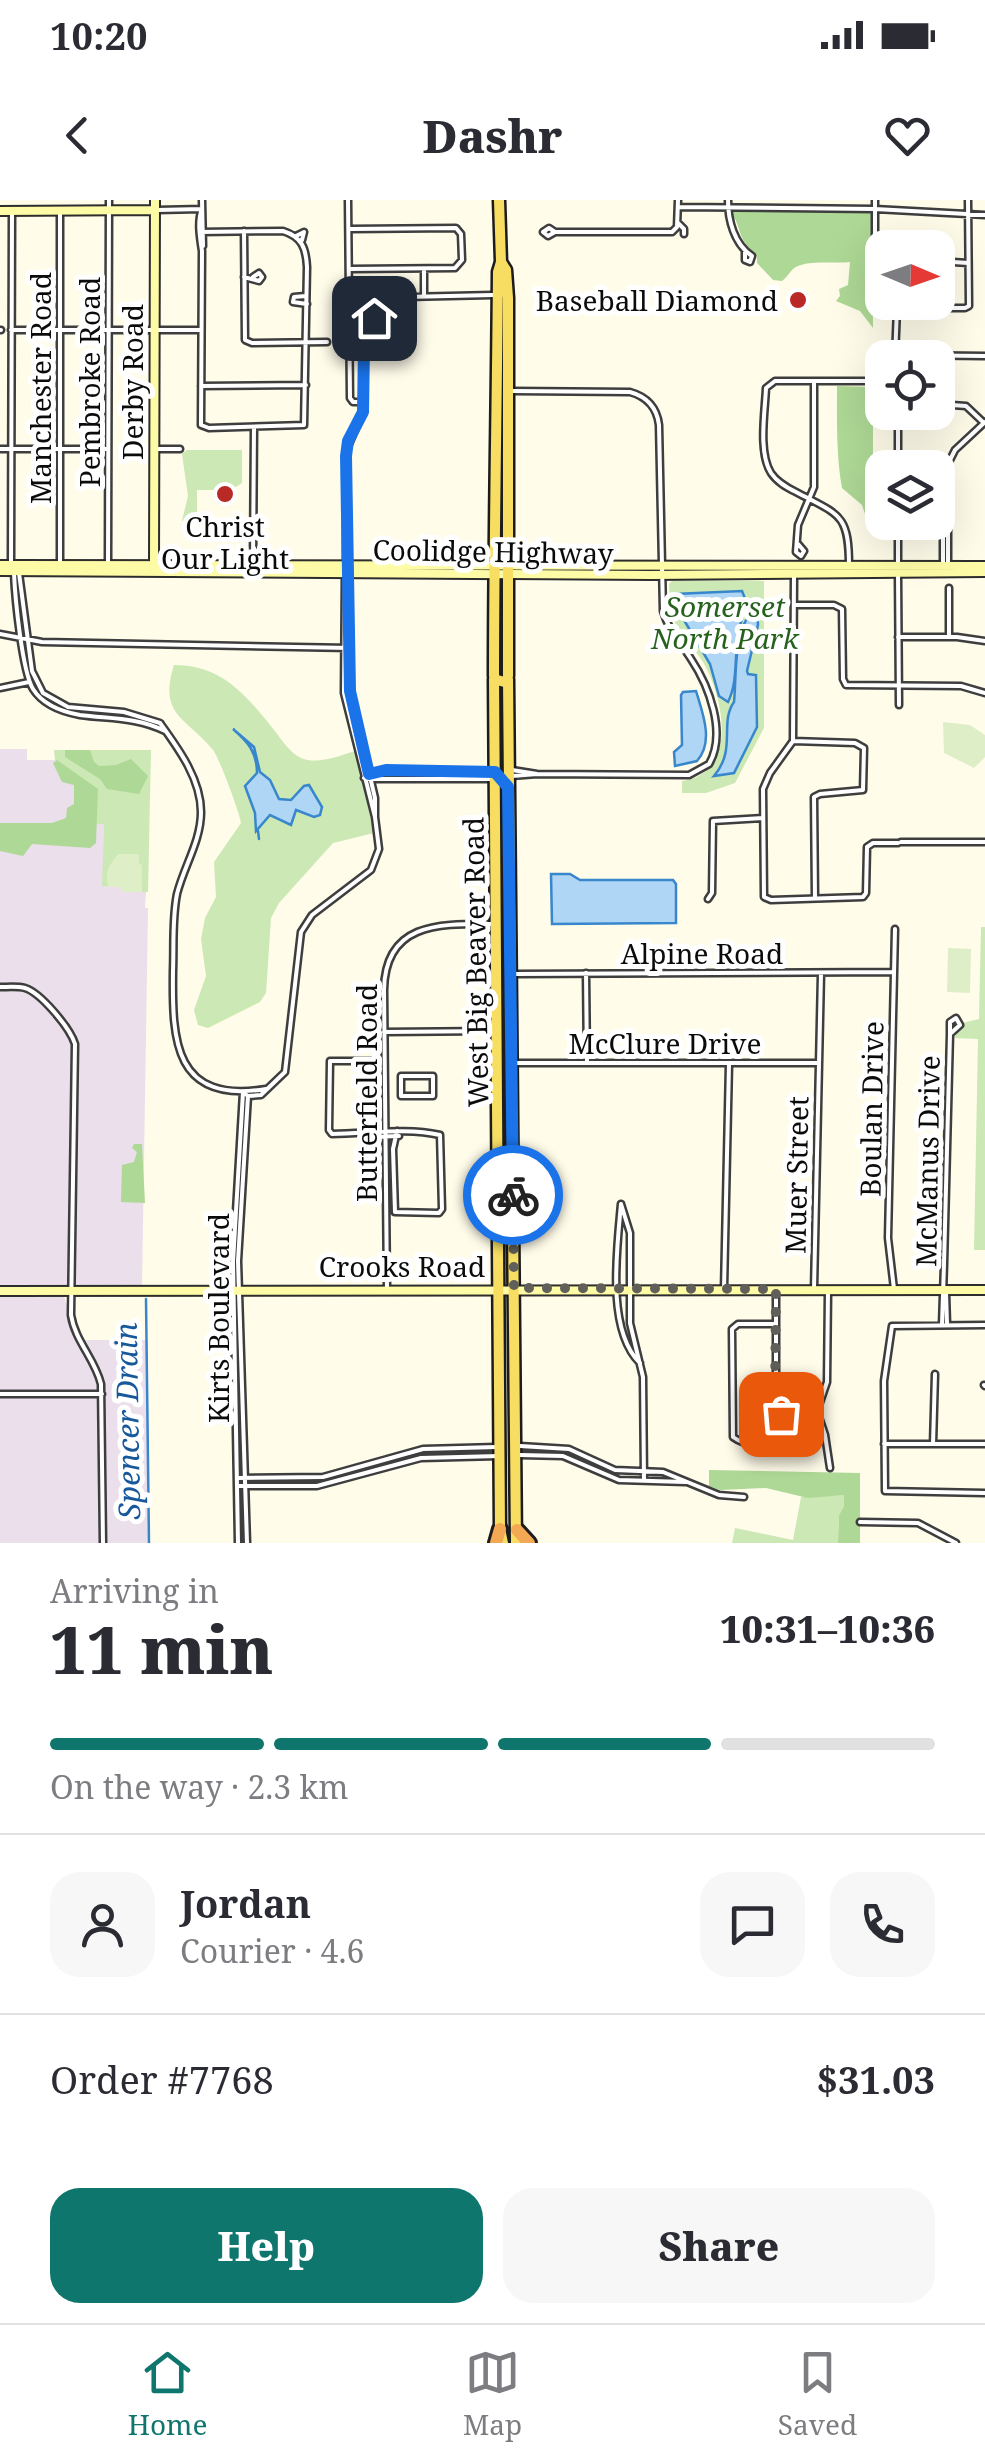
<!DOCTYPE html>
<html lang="en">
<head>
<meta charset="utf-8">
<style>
	body { margin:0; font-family:"Noto Serif",serif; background:#f7f7f7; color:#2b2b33; height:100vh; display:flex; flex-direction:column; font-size:38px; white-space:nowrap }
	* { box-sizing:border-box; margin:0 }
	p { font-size:32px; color:#7c7c81 }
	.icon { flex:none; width:55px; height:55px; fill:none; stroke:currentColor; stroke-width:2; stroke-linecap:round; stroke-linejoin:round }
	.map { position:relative; height:1343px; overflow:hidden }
	.panel { display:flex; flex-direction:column; background:#fff; flex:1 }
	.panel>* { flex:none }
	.needle { width:65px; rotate:92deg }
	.controls { position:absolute; left:865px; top:30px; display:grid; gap:20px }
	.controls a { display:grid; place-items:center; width:90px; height:90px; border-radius:20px; background:#fff; box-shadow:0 10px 40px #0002; font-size:50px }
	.pin { position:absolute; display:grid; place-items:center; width:85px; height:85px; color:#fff; margin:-42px; border-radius:20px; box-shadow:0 5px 15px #0006 }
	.courier { position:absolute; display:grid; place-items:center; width:100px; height:100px; margin:-50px; border:8px solid #1a73e8; border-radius:50%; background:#fff; color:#222; box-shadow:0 2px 12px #0007 }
	.head em { font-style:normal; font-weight:800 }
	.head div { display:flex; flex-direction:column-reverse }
	.head { display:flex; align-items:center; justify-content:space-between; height:170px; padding:0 50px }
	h1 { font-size:65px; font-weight:800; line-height:75px }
	.bar { display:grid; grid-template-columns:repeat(4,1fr); gap:15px 10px; align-content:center; height:120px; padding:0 50px }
	.bar i { height:12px; border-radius:8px; background:#e1e1e2 }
	.bar .on { background:#0f766e }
	.bar p { grid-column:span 4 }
	.line { display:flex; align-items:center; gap:25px; padding:0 50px; border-top:2px solid #e1e1e2 }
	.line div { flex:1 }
	.round { display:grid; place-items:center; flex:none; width:105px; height:105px; border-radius:30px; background:#f7f7f7 }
	.primary-button { display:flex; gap:20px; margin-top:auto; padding:20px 50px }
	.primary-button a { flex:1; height:115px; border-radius:30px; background:#0f766e; color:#fff; font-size:40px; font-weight:800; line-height:115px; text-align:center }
	.primary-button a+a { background:#f7f7f7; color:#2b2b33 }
	.status { display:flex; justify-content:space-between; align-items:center; height:70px; padding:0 50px; background:#fff; direction:ltr }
	.status svg { height:28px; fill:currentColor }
	header { display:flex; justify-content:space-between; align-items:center; height:130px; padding:0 50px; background:#fff; font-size:45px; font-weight:800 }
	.tabs { display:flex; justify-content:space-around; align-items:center; height:140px; border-top:2px solid #e1e1e2; background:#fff; font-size:28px; color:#7c7c81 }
	.tabs a { display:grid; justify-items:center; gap:5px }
	.tabs .on { color:#0f766e }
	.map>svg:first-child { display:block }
	.industrial { fill:#eadfeb }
	.green { fill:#cce8b5 }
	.forest { fill:#aed895 }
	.pitch { fill:#deefc7 }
	.water { fill:#b0d6f5; stroke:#3886cb; stroke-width:2.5 }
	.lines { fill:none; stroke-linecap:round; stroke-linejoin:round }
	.stream { stroke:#3886cb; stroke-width:2.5 }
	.street-casing { stroke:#3e3e3e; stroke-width:9 }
	.secondary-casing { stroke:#2d2d2d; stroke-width:12 }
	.primary-casing { stroke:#1c1c1c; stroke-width:15 }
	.highway-casing { stroke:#1c1c1c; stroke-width:18 }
	.street { stroke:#fff; stroke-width:4 }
	.secondary { stroke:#fefba6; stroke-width:8 }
	.primary { stroke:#f7dd62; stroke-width:10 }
	.highway { stroke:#f3a854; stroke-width:12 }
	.done { stroke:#605f59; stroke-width:10; stroke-dasharray:0 18 }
	.route { stroke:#1a73e8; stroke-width:12 }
	.poi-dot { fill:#b92926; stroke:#fff; stroke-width:4 }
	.labels { text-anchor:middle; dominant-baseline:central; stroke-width:10; stroke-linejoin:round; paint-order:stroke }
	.poi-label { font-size:28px; fill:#0b0b0b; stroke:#fff; text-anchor:end }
	.street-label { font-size:28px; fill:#0b0b0b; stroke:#fff }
	.park-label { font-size:28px; font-style:italic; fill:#27621d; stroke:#fff }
	.water-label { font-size:30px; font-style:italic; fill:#17589b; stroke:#fff }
</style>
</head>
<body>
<div class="status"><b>10:20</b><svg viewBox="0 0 49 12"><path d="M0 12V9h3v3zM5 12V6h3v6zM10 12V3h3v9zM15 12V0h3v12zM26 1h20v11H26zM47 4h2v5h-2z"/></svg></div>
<header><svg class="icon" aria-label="back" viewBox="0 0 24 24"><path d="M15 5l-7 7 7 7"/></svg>Dashr<svg class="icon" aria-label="heart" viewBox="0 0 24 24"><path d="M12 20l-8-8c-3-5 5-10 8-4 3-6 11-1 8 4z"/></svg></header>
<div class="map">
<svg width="985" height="1343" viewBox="0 0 985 1343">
	<rect width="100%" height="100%" fill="#fffcea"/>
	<path class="industrial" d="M0,549H27V560H55L96,591L104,624L103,686L121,687L124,692H146L145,708H148L142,1087H0Z
		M64,1096L77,1140H147L150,1343H0V1097Z"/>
	<path class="green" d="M187,250H242V283L236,287H221L220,290H197V321H182L188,296L182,254Z
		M673,380L764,381V528L735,583L706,593H682V581C739,573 724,498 703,462C695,449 682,437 675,423C669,411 670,398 669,384Z
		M174,465C222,465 246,495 274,530C282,540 290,553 301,558C318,565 338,556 355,551L374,633L333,643L279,703L271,718L266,793L260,802L208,828L198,825L194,810L206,776L201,739L205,718L216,697L214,662L241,623C240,614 219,557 213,550C186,517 158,516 174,465Z
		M54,550H151L148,692H123L120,687L102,686L104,624H95L96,591L55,560Z
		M981,727H985V1050H974L978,839L954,838L962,823L979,819Z
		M844,1295V1306L839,1315L838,1343H732L735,1328L793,1340L801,1297Z"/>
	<path class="forest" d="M742,9L872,10L873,128L860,111L836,101L840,96L839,89L848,85L850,62C834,64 805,59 793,69C789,73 786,78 782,81L773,80L757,63V56C736,39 742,26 731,13Z
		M837,186L873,187V313L867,320L862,305L842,288C836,254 837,220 837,186Z
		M65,550H90L94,562L99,566L116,565L131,559L148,576L139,594L107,589L100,579L65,557Z
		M57,560L98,589L96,643L90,648L32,644L23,656L0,651V623H52L66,618L67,608L74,604V585L62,582L53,563Z
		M134,944H142L145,1003L121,1002L122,965L134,962L137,952L132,948Z
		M709,1270L860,1273V1343H838L839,1315L844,1306V1295L808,1298L766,1288L720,1290L709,1286Z"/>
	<path class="pitch" d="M943,522L970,525L985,535V557L974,568L944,553Z
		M118,654H139V664L142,665V692H123L120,687H109C103,672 110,665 118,654Z
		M948,748L971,749L970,793L947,792Z"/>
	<path class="water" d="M742,391L748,406C729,438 742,474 728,502L719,496L710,464L678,410L675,394Z
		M757,407L758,425L747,471L748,474L756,475L757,527L734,573L714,576C737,549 719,523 734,502C737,474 732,426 757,407Z
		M696,491C703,514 714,542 697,561L675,566L674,552L682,545L681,495L683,492Z
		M233,529L254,547L260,572L270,580L279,599L291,600L304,586L309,585L322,607L320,615L314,617L296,610L291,625L270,615L256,631L255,613L245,586L257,573C257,552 248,542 233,529Z
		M551,674H570L580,680H673L676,684V723L552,724Z"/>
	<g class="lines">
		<path class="stream" d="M258,631L259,639
			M146,1099L149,1343"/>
		<defs>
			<path id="street" d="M202,0L203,46
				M348,0L350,198L353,202H364
				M728,0C728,20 734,44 752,56L750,62L745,60V52
				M875,0V57H882
				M678,7L875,9L985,15
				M157,10L202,9
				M678,23L684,29V34
				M350,29L456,28L461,34L462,60L455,68L350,69
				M244,31L245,140L252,143L327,142
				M200,32L283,31C302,37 306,48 307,67L304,225L209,228L201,225L202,51C200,38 197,21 202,9
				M555,32L548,36L543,32L549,28L555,32H672L677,27L678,0
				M296,36L304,32L302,40
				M938,61L968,63
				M244,77L259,81L262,77L259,73L253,77
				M424,95V70
				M305,96L294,97L293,102L307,104
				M0,130H1
				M11,130H201
				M895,155L985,156
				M895,158L897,108H965L969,106L968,0
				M201,186L306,185
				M938,204L966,206L984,223
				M0,249H108
				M155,249H180
				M898,268V212
				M874,278H882
				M898,322V365
				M798,344L804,351L801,356L796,352L798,325L814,287V181
				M254,348L261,364
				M253,362L254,227
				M948,363V264L955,250L985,222
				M108,364L109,0
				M11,365L12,11
				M60,365V11
				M346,365V251L363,212L364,141L371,121L387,104L405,97L493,95
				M943,365V301L946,295
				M849,366C849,313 839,315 796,292C786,287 777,282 771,273C758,252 765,212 766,188L775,181H882
				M14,373C15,397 22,471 33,489C43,505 63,512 80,515C110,519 137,517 165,531
				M19,373L32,471L43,493L68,507L124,512L160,523C178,548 201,579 201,612C201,641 184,666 177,694C172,719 174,745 173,771C172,841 174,904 266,889
				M898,374L899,505
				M348,375L350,491L375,598V617
				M794,375L793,541L770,573L763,589L764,697L771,700L863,697L866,693L867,647L873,643H898
				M949,388V437
				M794,405H834L842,409L843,479L846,485L961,486L985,493
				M0,434L42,442L350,448
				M898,437H957L985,441
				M0,488L29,482
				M793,541L855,543L864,548L863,590L820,594L814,597L815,698
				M512,570L537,574L689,575L709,564C727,533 709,486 691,459C681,443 668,430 663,411L659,225C657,208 648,197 630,192L512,191
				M512,576L537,574
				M364,578L386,571L491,572
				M368,579H493
				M901,642H985
				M708,699L712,693L713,621L763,618
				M586,773L587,863
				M515,774L894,772
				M0,787C8,787 18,786 25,788C41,793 70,828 75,844L71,1115C75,1141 95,1159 101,1184L103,1343
				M384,832L494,831
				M514,863H819
				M401,876H433V896H401Z
				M244,893L248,896L261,895L285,872L301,732L312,715L371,670L379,649L375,617L344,493L345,374
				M364,934L370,937L399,936
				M373,937C373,930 376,925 377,918L375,861H330L329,930L332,934C367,934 406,927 440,935L442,1009L439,1013L395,1012L393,949L397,931
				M621,1004L630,1033V1123L643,1177L644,1280
				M621,1004C617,1049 606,1130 640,1163
				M387,1089L384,790C385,720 443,724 496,724
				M724,1089L729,864
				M814,1089L821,774
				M894,1089L888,1038L895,729
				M776,1091V1200L791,1232
				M828,1092L827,1182L817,1211L825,1235L830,1268
				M946,1093L947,1124
				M775,1124H738L732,1129L733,1237C759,1256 799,1232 817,1211
				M942,1125L944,1064L950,834V822L956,818L960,825L950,834
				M985,1125L892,1126L884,1181L885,1291L985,1293
				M984,1185L985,1186
				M0,1194H102
				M884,1244H985
				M933,1244L935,1174
				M520,1246L569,1249L615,1270L663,1272L719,1295L744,1297
				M520,1255L563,1256L619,1280L685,1282
				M238,1278L323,1277L423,1249L497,1247
				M238,1286H317L421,1258L499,1256
				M860,1322L918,1323L956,1343
				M238,1343L233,1062L243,892
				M247,1343L238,1061L248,896"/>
			<path id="secondary" d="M0,11L155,10
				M0,365L985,366
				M154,365L155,0
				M0,371L651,375L985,372
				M0,1091L985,1090"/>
			<path id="primary" d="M499,0L501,62L506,70L508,98V476
				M494,476C494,341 497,206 498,72L501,62
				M508,479L516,1343
				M503,1343L500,1329L494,479L508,483"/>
			<path id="highway" d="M517,1330L529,1343
				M496,1343L500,1329"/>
		</defs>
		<use href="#street" class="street-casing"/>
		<use href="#secondary" class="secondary-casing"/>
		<use href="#primary" class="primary-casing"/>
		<use href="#highway" class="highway-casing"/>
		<use href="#street" class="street"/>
		<use href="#secondary" class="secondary"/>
		<use href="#primary" class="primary"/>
		<use href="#highway" class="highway"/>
	</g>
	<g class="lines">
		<path class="done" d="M513,995L514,1088L776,1089L775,1196L781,1214"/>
		<path class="route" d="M374,118L364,146L363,212L348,241L346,256L350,491L369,574L386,570L495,572L508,587L513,995"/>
	</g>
	<g class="poi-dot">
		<circle cx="798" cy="100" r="10"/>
		<circle cx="225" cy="294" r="10"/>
	</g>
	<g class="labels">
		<g class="poi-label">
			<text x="778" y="100">Baseball Diamond</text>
			<text x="225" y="326" text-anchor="middle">Christ<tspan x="225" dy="32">Our Light</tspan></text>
		</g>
		<g class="street-label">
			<text transform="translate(89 182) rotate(-90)">Pembroke Road</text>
			<text transform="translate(132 182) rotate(-90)">Derby Road</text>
			<text transform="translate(40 188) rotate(-90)">Manchester Road</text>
			<text transform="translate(493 351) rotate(1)">Coolidge Highway</text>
			<text x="702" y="753">Alpine Road</text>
			<text transform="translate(475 762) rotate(-91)">West Big Beaver Road</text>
			<text x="665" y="843">McClure Drive</text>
			<text transform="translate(366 893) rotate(-90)">Butterfield Road</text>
			<text transform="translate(871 909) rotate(-89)">Boulan Drive</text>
			<text transform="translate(927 961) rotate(-89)">McManus Drive</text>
			<text transform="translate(796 975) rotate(-89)">Muer Street</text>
			<text x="402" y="1066">Crooks Road</text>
			<text transform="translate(218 1118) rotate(-90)">Kirts Boulevard</text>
		</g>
		<g class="park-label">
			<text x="725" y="406">Somerset<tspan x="725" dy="32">North Park</tspan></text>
		</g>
		<g class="water-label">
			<text transform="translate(127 1221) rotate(-91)">Spencer Drain</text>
		</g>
	</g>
</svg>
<div class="controls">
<a><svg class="needle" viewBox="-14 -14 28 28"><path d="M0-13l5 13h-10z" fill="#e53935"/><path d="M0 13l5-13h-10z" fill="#7c7c81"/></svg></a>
<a><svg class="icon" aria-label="locate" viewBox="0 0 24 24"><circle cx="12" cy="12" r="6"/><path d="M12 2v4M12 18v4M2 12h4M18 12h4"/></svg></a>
<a><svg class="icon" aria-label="layers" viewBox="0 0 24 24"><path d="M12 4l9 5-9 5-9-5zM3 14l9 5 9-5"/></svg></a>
</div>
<div class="pin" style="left:781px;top:1214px;background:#ea580c"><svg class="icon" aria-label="bag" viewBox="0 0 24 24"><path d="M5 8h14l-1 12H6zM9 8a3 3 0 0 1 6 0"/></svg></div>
<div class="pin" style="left:374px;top:118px;background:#1f2937"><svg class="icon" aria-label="home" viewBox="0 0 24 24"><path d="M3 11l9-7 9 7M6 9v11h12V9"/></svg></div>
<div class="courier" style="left:513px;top:995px"><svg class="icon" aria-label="bike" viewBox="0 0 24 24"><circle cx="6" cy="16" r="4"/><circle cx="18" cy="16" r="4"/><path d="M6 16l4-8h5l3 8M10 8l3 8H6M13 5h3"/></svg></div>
</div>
<section class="panel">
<div class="head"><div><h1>11 min</h1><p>Arriving in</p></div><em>10:31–10:36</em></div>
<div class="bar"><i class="on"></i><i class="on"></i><i class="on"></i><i></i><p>On the way · 2.3 km</p></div>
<div class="line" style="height:180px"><a class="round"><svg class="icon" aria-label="person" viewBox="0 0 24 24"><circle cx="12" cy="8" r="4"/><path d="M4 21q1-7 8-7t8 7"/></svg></a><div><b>Jordan</b><p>Courier · 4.6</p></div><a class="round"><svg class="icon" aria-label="chat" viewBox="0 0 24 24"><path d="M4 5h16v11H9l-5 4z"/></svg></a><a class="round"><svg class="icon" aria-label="phone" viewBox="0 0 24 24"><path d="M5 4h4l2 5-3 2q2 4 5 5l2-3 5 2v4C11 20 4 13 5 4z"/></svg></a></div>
<div class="line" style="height:130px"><div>Order #7768</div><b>$31.03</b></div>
<div class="primary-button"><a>Help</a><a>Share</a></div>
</section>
<nav class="tabs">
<a class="on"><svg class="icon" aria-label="home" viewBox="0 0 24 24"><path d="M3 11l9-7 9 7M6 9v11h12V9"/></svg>Home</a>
<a><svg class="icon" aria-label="map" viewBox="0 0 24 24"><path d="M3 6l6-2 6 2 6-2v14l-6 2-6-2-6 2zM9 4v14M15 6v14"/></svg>Map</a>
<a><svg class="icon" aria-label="saved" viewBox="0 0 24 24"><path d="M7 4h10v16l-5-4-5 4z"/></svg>Saved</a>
</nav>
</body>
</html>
